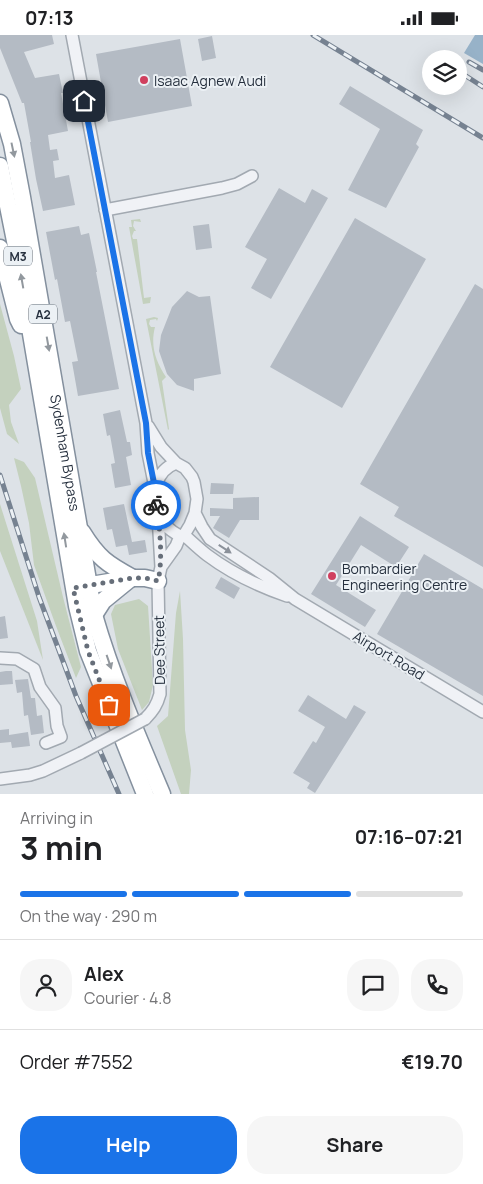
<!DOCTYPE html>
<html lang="en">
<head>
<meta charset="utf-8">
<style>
	body { margin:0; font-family:Manrope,sans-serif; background:#f6f6f6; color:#202124; height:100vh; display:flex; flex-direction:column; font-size:19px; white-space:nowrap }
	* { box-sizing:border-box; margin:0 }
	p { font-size:16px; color:#757577 }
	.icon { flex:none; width:28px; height:28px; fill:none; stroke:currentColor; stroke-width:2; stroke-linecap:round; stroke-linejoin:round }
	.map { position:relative; height:759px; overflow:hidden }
	.details { display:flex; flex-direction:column; background:#fff; flex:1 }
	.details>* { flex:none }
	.fabs { position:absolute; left:422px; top:15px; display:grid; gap:10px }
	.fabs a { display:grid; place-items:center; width:45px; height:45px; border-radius:50%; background:#fff; box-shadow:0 5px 20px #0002; font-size:25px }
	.pin { position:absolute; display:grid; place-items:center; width:42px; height:42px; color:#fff; margin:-21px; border-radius:10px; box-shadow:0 2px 8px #0006 }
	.courier { position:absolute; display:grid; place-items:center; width:50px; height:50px; margin:-25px; border:4px solid #1a73e8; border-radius:50%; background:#fff; color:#222; box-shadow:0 1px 6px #0007 }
	.summary em { font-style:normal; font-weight:700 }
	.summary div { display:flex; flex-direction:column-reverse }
	.summary { display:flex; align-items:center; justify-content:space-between; height:85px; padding:0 20px }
	h1 { font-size:32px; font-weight:700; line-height:38px }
	.bar { display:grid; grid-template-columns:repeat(4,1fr); gap:8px 5px; align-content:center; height:60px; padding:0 20px }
	.bar i { height:6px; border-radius:4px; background:#e0e0e0 }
	.bar .active { background:#1a73e8 }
	.bar p { grid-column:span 4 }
	.line { display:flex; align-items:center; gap:12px; padding:0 20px; border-top:1px solid #e0e0e0 }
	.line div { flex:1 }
	.round { display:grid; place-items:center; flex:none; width:52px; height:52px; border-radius:20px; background:#f6f6f6 }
	.cta { display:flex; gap:10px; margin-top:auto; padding:10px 20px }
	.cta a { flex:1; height:58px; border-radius:20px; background:#1a73e8; color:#fff; font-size:20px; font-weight:700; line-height:58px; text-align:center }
	.cta a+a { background:#f6f6f6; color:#202124 }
	.status { display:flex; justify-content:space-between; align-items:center; height:35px; padding:0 25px; background:#fff; direction:ltr }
	.status svg { height:14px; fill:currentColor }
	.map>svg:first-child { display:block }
	.green { fill:#c4d1be }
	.water { fill:#97b2c8 }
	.building { fill:#b4bbc4 }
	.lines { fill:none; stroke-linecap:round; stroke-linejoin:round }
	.minor-casing { stroke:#a2a9b1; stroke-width:14 }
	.highway-casing { stroke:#84909e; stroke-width:19 }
	.minor { stroke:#f0f2f6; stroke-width:11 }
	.highway { stroke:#fff; stroke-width:16 }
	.rail-casing { stroke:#768291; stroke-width:5 }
	.rail { stroke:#ecf1f5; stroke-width:3; stroke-dasharray:9; stroke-linecap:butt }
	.minor-bridge-casing { stroke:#a2a9b1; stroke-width:14; stroke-linecap:butt }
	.minor-bridge { stroke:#f0f2f6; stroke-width:11 }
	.oneway { fill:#92989e }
	.oneway2 { fill:#8b919a }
	.done { stroke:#666e79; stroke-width:5; stroke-dasharray:0 9 }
	.route { stroke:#1a73e8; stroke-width:6 }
	.poi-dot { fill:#d03f5e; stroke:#ecf1f5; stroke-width:2 }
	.labels { text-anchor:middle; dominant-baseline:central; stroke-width:4; stroke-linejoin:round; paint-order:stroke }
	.shield { fill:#ecf1f5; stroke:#616a75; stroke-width:1 }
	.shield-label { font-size:12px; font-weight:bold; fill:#26303e }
	.poi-label { font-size:14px; fill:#26303e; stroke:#ecf1f5; text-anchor:start }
	.street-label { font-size:14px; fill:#26303e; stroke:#ecf1f5 }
</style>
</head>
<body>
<div class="status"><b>07:13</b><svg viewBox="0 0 49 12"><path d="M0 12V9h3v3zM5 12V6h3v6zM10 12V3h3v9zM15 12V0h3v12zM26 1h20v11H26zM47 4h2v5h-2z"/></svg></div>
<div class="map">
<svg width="483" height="759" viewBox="0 0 483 759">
	<rect width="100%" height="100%" fill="#dde2e7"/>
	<path class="green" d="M140,184L141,187L134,186L133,191L136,196H134L132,201L133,204H137L144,263L151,262L150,268L143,269L129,192H132L131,185Z
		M0,269L14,321L21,354L9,370L11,387L19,409L7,399L0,373Z
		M154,282L158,283L157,286L156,284L150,285L149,289L151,292H155C150,311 156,327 166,342L162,346L169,394L168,395L146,284Z
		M14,423L24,427L35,443L63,562L81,632L76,643L56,591L34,530L29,488L21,451Z
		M0,469L37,586L43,625L0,516Z
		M180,556L183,604L185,695L191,735L189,759H181L157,691L168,681L176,578Z
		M139,564L148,571L153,650L149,667L142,675L118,614L111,579L115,570Z"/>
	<path class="water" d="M475,0H483V29L464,18Z"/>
	<path class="building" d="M0,0H52L54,9L24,17L35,43L59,39L63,58H61L68,96L48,100L50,115L57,114L59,125L53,126L55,143L69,140L75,170L43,176L36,144L30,107H31L24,68H22L0,13Z
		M212,1L216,23L202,26L198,4Z
		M180,4L192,71L108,87L96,19Z
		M350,51L423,95L416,109L419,112L386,173L348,155L380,94L339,69Z
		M279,153L305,168L312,154L328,163L271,264L251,253L267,224L245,212Z
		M355,183L426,224L342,373L270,332Z
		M209,189L212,213L196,215L193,191Z
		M79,191L81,200L89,198L97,237H96L119,354L78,361L72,327L78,326L70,286L65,287L57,244L55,245L46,197Z
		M475,249L483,254V532L394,481L399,472L360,449Z
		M187,256L199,262L210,261L221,339L194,344V356L177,350L167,339L159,316L161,300L172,272Z
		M120,375L127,407H130L132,420L126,422L131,450L115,453L111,429L115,428L110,400L107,401L103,379Z
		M211,448L234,449L233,459H210Z
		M259,462V485H240L229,503L213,493L220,481H210V473L233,474V463Z
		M124,469L132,507L145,505L147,517L129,520L127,510L116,512L112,494L107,495L103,473Z
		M360,481L409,512L396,532L361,510L336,550L376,575L365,592L311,559Z
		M424,519L483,554V661L377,599Z
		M221,542L240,553L234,564L215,553Z
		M5,581L8,603L0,604V582Z
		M6,636H12L13,649L0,650V637Z
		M28,644L31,663H35L37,681L42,680L44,698L31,700L28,680L24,681L22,657L17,658L15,645Z
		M308,660L346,684L354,670L366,677L315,758L307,753L310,748L293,738L313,706L316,708L325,692L298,676Z
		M9,694V700L28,697L30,711L12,713L11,707L0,708V695Z"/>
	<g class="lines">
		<defs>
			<path id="minor" d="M72,0L146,388L148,418L155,453
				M105,175L222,153L237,149L252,141
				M148,391L161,412L176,428L185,433L192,442L194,447L197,464L195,478L190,490L184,500L180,501L176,511L161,532
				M176,428C155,436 151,459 158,479C161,488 171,496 180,501
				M195,478L202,492L210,504L269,543L295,564L483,677
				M184,500C191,506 199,514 207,520C231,538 258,551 287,561
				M0,623L17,624L34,634L40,652L55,673L57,691L61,702L46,708
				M145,684C153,676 157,670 160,659L158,546L161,532L158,480
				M0,744L30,740L43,736L81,718"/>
			<g id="highway">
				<path id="s1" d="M0,68L12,109L22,162L94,580C112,642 137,700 162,759"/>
				<path d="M0,131L17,216L77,571L88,616L145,759"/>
				<path d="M0,213L18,284L21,290"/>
				<path d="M82,497C98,523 107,529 133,543"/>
				<path d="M79,552L133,543H145L158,546"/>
				<path d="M94,580L103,566L130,544"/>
			</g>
		</defs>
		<use href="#minor" class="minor-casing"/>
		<use href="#highway" class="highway-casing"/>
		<use href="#minor" class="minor"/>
		<use href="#highway" class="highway"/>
		<defs>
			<path id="rail" d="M313,0L483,103
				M469,27L483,35
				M463,39L483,52
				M0,440L39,562L76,661L119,759"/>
		</defs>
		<use href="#rail" class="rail-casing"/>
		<use href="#rail" class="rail"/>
		<defs>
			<path id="minor-bridge" d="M81,718L145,684"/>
		</defs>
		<use href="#minor-bridge" class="minor-bridge-casing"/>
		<use href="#minor-bridge" class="minor-bridge"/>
	</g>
	<defs><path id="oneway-solid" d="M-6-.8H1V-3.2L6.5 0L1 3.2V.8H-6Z" transform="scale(1.25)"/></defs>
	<g class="oneway">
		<use href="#oneway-solid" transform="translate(13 115) rotate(78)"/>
		<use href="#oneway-solid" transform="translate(22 246) rotate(-100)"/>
		<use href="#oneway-solid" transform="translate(48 309) rotate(80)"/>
		<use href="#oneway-solid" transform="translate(65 505) rotate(-99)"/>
		<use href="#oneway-solid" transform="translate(109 627) rotate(71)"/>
	</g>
	<use class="oneway2" href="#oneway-solid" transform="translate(225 514) rotate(33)"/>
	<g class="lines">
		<path class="done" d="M109,670L88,616L73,553L133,543H145L158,546C163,525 160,491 156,470"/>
		<path class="route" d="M84,66L146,388L148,418L155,453L156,470"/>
	</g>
	<g class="poi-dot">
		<circle cx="144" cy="45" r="5"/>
		<circle cx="332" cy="541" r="5"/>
	</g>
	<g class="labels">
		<g class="shield">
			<rect x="4" y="211.5" width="28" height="19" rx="4"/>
			<rect x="29" y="269.5" width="28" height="19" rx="4"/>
		</g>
		<g class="shield-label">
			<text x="18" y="221">M3</text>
			<text x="43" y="279">A2</text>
		</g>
		<g class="poi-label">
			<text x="154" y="45">Isaac Agnew Audi</text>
			<text x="342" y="533">Bombardier<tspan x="342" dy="16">Engineering Centre</tspan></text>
		</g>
		<g class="street-label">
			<text stroke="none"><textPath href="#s1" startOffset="356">Sydenham Bypass</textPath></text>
			<text transform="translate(159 615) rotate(-91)">Dee Street</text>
			<text transform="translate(389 620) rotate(31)">Airport Road</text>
		</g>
	</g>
</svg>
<div class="fabs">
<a><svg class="icon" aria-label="layers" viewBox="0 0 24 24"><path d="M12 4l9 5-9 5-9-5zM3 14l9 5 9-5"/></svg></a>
</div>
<div class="pin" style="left:109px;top:670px;background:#ea580c"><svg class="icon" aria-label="bag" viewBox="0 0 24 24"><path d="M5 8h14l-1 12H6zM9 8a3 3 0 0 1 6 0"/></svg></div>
<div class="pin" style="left:84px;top:66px;background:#1f2937"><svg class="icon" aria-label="home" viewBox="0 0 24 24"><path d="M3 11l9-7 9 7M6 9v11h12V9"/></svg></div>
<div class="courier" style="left:156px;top:470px"><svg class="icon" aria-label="bike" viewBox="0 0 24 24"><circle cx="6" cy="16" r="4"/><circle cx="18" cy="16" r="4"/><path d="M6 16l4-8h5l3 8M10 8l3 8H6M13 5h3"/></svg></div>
</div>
<section class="details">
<div class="summary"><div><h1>3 min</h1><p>Arriving in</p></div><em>07:16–07:21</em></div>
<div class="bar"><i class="active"></i><i class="active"></i><i class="active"></i><i></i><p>On the way · 290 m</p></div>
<div class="line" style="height:90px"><a class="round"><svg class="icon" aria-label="person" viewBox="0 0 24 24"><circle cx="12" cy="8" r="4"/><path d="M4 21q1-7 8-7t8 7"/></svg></a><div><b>Alex</b><p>Courier · 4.8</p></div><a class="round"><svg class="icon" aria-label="chat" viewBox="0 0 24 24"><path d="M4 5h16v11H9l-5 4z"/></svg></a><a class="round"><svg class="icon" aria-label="phone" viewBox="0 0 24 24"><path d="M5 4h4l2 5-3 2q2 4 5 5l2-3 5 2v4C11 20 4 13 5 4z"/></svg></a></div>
<div class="line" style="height:65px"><div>Order #7552</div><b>€19.70</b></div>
<div class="cta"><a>Help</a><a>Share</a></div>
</section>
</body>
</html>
